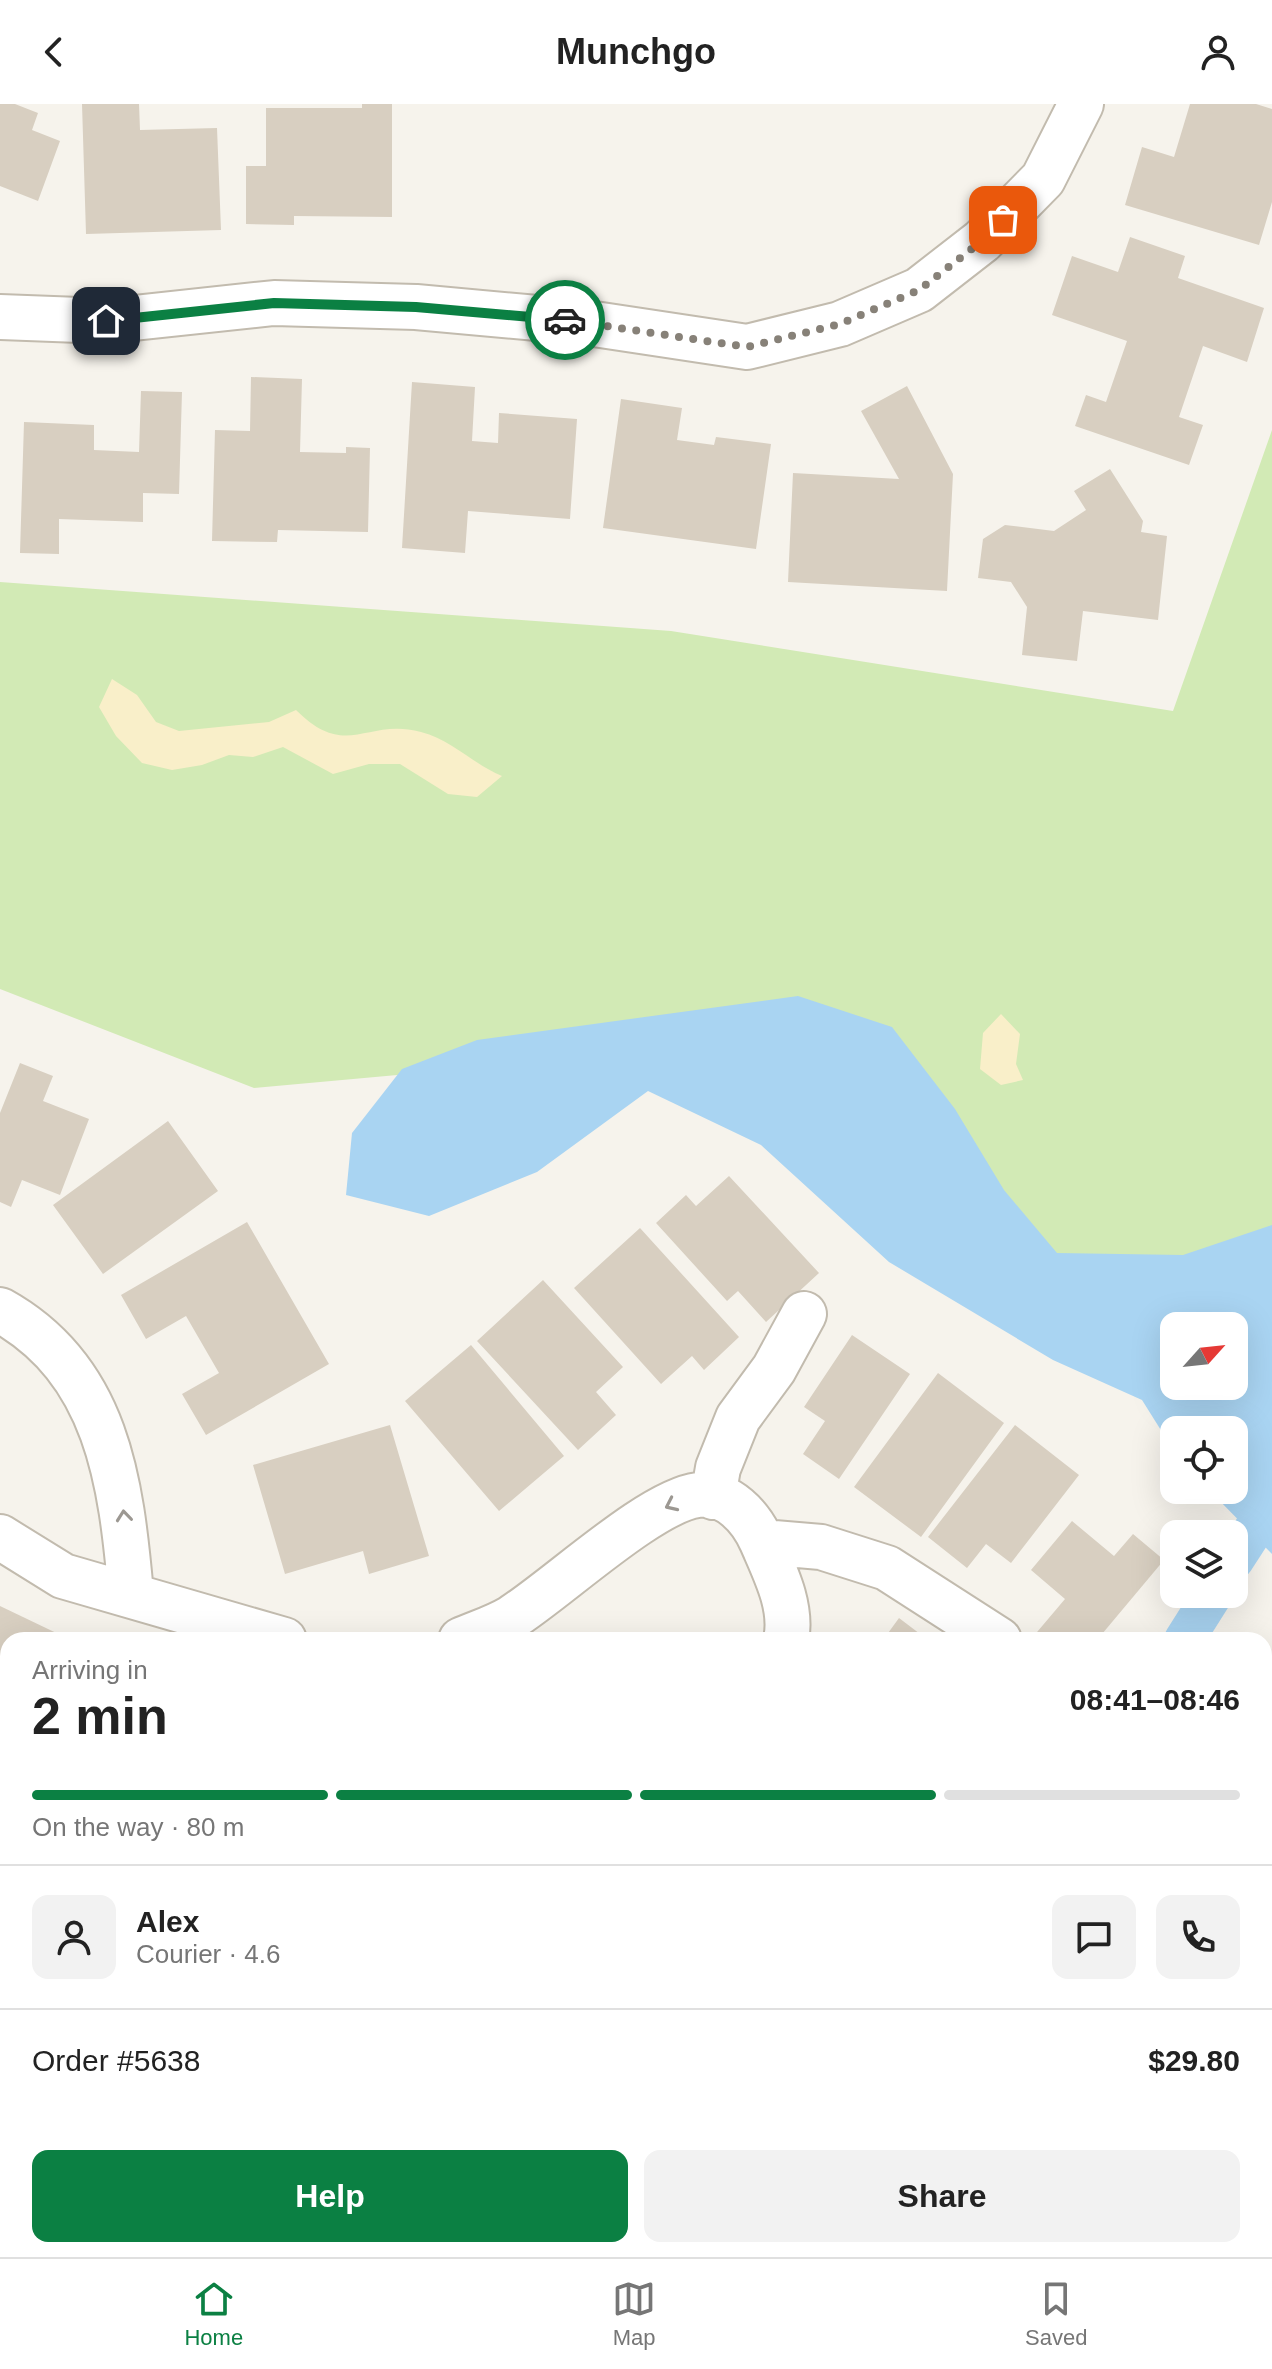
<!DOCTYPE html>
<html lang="en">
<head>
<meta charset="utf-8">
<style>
	body { margin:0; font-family:Arial,sans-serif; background:#f2f2f2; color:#222; height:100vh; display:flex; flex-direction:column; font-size:30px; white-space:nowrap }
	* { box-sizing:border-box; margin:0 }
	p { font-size:26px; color:#767676 }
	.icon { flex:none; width:44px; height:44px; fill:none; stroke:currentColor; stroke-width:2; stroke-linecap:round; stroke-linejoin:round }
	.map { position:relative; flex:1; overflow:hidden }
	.panel { position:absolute; left:0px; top:1528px; width:1272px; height:626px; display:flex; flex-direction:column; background:#fff; border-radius:24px 24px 0 0; box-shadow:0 8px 32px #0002 }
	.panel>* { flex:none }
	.needle { width:52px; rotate:63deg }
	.tools { position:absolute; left:1160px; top:1208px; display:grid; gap:16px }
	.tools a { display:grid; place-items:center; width:88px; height:88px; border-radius:16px; background:#fff; box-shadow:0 8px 32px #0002; font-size:40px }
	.pin { position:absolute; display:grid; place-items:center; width:68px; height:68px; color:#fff; margin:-34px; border-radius:16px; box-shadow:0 4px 12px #0006 }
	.courier { position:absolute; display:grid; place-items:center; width:80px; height:80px; margin:-40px; border:6px solid #0b8043; border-radius:50%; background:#fff; color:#222; box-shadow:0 2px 10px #0007 }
	.head em { font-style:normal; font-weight:800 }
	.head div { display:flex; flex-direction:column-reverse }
	.head { display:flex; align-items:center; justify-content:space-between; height:136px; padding:0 32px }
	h1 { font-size:52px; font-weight:800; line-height:60px }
	.bar { display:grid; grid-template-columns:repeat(4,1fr); gap:12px 8px; align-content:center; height:96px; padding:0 32px }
	.bar i { height:10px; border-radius:6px; background:#e0e0e0 }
	.bar .on { background:#0b8043 }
	.bar p { grid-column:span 4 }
	.line { display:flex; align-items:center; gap:20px; padding:0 32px; border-top:2px solid #e0e0e0 }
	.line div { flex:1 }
	.round { display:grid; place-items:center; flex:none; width:84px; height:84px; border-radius:16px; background:#f2f2f2 }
	.primary-button { display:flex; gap:16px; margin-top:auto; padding:16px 32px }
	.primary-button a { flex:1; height:92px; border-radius:16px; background:#0b8043; color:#fff; font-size:32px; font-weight:800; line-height:92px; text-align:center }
	.primary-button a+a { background:#f2f2f2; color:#222 }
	header { display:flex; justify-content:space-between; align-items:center; height:104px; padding:0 32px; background:#fff; font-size:36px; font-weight:800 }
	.menu { display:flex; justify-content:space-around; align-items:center; height:112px; border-top:2px solid #e0e0e0; background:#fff; font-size:22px; color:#767676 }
	.menu a { display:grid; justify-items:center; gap:4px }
	.menu .on { color:#0b8043 }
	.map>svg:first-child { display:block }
	.green { fill:#d2eab5 }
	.sand { fill:#f9efc9 }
	.water { fill:#a9d4f2; fill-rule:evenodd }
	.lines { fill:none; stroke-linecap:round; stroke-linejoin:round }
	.canal { stroke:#a9d4f2; stroke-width:40 }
	.building { fill:#d8cfc1 }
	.minor-casing { stroke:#c2bbae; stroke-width:48 }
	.major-casing { stroke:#e6c16a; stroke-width:48 }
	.minor { stroke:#fff; stroke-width:44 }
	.major { stroke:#ffe39c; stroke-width:44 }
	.oneway { stroke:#9c9892 }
	.done { stroke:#878178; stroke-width:8; stroke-dasharray:0 14.4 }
	.route { stroke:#0b8043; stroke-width:10 }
</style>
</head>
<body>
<header><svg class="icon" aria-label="back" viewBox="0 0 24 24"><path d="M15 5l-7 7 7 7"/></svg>Munchgo<svg class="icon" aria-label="person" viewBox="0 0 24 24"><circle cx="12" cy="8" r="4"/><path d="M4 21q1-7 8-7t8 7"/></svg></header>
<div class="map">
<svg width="1272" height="2153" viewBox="0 0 1272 2153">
	<rect width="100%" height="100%" fill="#f6f3ec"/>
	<path class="green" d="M1272,326V1177L1150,1212L638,949L254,984L0,885V478L671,527L1173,607Z"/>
	<path class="sand" d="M112,575L137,591L156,618L179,627L269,618L296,606C347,657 366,613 421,628C452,636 473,660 502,672L477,693L448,690L400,660H369L333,670L283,643L253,653L229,651L202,661L172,666L142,659L116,632L99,603Z
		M1001,910L1020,930L1016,960L1023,976L1001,981L980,965L983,929Z"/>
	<path class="water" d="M798,892L892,923L955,1005L1004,1086L1057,1149L1183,1151L1272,1121V1450L1209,1386H1234V1326H1174V1347L1142,1296L1053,1256L889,1158L761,1041L648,987L537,1068L429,1112L346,1091L352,1029L402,965L477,936ZM1174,1222H1234V1282H1174Z"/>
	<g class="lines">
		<path class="canal" d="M1234,1456L1272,1397
			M1184,1536L1213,1490
			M0,1837L8,1839"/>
	</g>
	<path class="building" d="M0,0H15L38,9L32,26L60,37L38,97L0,82Z
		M82,0H139L140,26L217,24L221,126L86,130Z
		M362,0H392V113L294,112V121L246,120V62H266V4H362Z
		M1190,0H1256L1272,5V98L1259,141L1125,101L1142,43L1174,53Z
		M1130,133L1185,152L1178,174L1264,204L1247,258L1203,242L1179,313L1203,321L1189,361L1075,322L1086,291L1106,298L1127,237L1052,211L1072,152L1118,168Z
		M251,273L302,275L300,348L346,349V343L370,344L368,428L278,426L277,438L212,437L215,326L250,327Z
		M412,278L475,283L472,337L498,339L499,309L577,315L570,415L468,407L465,449L402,444Z
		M907,282L953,370L947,487L788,478L793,369L899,375L861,307Z
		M141,287L182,288L179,390L143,389V418L59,415V450L20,449L24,318L94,321V346L139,348Z
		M621,295L682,304L677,336L714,341L716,333L771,340L756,445L603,424Z
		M1110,365L1143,417L1141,428L1167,432L1158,516L1083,507L1077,557L1022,551L1027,503L1011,478L978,474L983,435L1005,421L1054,427L1086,406L1074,387Z
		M20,959L53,972L43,997L89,1015L60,1091L22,1076L11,1103L0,1098V1009Z
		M168,1017L218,1087L103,1170L53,1101Z
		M729,1072L819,1169L766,1218L738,1187L727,1197L656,1119L686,1091L696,1102Z
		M247,1118L329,1260L206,1331L182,1290L219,1269L186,1212L146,1235L121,1191Z
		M640,1124L739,1233L704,1266L692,1252L661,1280L574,1184Z
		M543,1176L623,1263L596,1288L616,1311L578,1346L477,1237Z
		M852,1231L910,1270L839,1375L803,1350L825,1317L804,1303Z
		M471,1241L564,1352L499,1407L405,1297Z
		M938,1269L1004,1319L921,1433L854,1383Z
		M390,1321L429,1452L369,1470L363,1447L285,1470L253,1361Z
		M1015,1321L1079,1371L1011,1459L986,1440L967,1464L928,1433Z
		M1072,1417L1114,1452L1133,1430L1164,1456L1097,1536H1035L1032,1534L1065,1495L1031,1466Z
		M0,1502L71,1536H8L6,1662L0,1660Z
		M899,1514L928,1536H883Z"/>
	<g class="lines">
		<defs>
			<path id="minor" d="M0,213L106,217L274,199L416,203L581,218L747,243L840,220L919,186L982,137L1043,75L1081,0
				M0,1206C108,1266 121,1378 131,1490
				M713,1393L718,1364L738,1314L774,1265L804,1210
				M0,1433L63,1472L284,1536
				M762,1438L821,1443L887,1464L999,1536
				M461,1536C477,1529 496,1523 511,1514C557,1485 650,1397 698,1391C728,1387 751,1413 762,1438C775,1468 793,1503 786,1536
				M0,2002L8,2005
				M17,2146L42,2153
				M460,2146L477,2153"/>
			<path id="major" d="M1264,1751L1272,1739
				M1264,1906L1272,1893
				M1012,2153L1016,2146
				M1108,2153L1112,2146"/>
		</defs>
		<use href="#minor" class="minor-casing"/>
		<use href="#major" class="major-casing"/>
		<use href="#minor" class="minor"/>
		<use href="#major" class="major"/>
	</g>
	<defs><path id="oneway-chevron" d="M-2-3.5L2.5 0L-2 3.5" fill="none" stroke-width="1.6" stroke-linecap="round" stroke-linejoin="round" transform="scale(2)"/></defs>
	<g class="oneway">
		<use href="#oneway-chevron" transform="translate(671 1401) rotate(155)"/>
		<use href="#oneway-chevron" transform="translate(124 1412) rotate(-96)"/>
	</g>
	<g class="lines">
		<path class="done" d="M565,216L747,243L840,220L919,186L982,137L1003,116"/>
		<path class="route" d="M106,217L274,199L416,203L565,216"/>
	</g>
</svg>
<div class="tools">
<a><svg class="needle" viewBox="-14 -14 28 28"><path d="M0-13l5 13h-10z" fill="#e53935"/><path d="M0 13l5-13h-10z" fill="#767676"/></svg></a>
<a><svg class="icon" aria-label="locate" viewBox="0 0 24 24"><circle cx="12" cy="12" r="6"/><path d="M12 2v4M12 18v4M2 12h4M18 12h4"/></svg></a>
<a><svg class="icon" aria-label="layers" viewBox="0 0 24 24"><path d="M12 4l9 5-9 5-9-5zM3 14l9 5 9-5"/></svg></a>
</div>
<div class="pin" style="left:1003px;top:116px;background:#ea580c"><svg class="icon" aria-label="bag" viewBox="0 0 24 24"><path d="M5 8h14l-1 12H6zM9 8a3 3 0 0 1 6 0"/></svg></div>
<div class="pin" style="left:106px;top:217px;background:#1f2937"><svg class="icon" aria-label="home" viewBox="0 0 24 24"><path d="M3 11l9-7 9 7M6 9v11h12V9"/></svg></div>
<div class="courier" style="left:565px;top:216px"><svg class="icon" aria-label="car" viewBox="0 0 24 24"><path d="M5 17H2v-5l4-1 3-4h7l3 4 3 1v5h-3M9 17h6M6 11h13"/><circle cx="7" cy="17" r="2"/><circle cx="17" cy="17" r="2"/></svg></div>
<section class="panel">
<div class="head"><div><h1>2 min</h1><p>Arriving in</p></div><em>08:41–08:46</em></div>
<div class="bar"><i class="on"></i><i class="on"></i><i class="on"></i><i></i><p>On the way · 80 m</p></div>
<div class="line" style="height:144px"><a class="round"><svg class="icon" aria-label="person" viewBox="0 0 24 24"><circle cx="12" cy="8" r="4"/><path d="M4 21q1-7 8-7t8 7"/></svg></a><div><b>Alex</b><p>Courier · 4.6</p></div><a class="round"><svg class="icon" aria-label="chat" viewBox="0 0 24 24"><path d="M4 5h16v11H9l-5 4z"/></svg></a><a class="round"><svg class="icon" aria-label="phone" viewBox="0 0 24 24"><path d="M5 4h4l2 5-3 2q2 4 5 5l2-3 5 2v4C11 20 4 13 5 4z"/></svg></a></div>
<div class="line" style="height:104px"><div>Order #5638</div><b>$29.80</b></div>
<div class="primary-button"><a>Help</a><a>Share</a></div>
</section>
</div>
<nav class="menu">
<a class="on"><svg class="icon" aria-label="home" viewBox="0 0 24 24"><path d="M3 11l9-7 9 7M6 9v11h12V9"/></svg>Home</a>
<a><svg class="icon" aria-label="map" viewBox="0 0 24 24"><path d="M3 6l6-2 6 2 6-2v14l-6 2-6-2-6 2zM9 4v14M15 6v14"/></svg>Map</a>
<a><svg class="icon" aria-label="saved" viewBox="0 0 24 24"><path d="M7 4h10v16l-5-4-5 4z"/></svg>Saved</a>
</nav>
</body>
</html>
